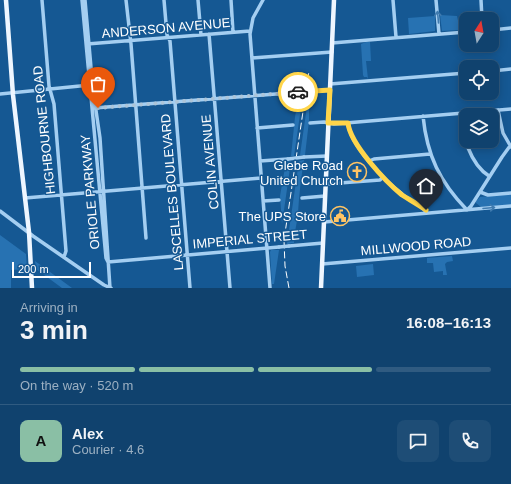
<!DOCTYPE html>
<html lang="en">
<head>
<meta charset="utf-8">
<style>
	body { margin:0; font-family:Helvetica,sans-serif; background:#1e4d76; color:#f1f3f6; height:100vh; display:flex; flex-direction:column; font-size:15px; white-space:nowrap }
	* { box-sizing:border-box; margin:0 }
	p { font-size:13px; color:#9cb0c2 }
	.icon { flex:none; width:22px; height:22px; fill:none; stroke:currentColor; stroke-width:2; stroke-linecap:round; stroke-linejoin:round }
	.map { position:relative; height:288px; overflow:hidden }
	.details { display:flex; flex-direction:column; background:#10426e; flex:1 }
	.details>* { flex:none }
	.needle { width:26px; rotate:11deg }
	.buttons { position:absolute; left:459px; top:12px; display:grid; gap:8px }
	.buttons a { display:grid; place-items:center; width:40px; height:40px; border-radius:8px; background:#10426e; box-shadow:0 2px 10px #0003,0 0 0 1px #305b81; font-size:20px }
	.scale { position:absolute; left:12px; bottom:10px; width:79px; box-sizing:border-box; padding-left:4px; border:2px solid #fff; border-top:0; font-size:11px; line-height:14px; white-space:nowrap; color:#fff; -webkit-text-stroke:3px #155893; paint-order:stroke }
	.pin { position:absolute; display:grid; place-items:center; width:34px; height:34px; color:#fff; margin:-41px -17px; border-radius:50% 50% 50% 0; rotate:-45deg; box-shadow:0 0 4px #0007 }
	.pin .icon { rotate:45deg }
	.courier { position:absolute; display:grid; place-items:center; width:40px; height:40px; margin:-20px; border:3px solid #ffd54a; border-radius:50%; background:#fff; color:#222; box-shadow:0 1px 5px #0007 }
	.summary em { font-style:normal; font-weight:600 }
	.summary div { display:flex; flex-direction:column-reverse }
	.summary { display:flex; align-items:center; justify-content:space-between; height:68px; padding:0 20px }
	h1 { font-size:26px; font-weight:600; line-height:30px }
	.bar { display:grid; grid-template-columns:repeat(4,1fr); gap:6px 4px; align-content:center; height:48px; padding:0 20px }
	.bar i { height:5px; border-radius:3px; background:#305b81 }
	.bar .on { background:#8abfa5 }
	.bar p { grid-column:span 4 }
	.line { display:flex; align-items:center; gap:10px; padding:0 20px; border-top:1px solid #305b81 }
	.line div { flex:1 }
	.round { display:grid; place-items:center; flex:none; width:42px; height:42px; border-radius:8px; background:#1e4d76 }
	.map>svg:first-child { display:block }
	.green { fill:#2772b2 }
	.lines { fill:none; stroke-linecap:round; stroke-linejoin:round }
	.minor { stroke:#a4cef1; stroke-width:3.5 }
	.major { stroke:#eef6ff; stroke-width:4.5 }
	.rail { stroke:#fff; stroke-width:1; stroke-dasharray:7 3; stroke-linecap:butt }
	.minor-bridge { stroke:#a4cef1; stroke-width:3.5 }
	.oneway { stroke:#407baf }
	.done { stroke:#adc5d9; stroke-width:4; stroke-dasharray:0 7.2 }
	.route { stroke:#ffd54a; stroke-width:5 }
	.labels { text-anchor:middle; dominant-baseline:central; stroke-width:3; stroke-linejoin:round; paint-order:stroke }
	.street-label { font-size:13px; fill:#fff; stroke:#155893 }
	.poi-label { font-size:13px; fill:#fff; stroke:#155893; text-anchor:end }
</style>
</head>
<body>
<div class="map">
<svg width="511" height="288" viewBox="0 0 511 288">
	<rect width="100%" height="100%" fill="#155893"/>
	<path class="green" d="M440,15L457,16L460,30L442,31Z
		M435,16V31L409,34L408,18Z
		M366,42H370L371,61H366L368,79L367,77H364L363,75L361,44Z
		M299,94H303L294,156H291L295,117Z
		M307,106H309V121L305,155H300Z
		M304,160C301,178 299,195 298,213C297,224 294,233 294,243L287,244L299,161Z
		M291,161L282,224L280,196L286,162Z
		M511,194V205L481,207L476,203V201L480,197Z
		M0,235L26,254L27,269L11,270V288H0Z
		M271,250H279L274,284H272L270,252Z
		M452,256L453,261L447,262L445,264L447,275H443V271L434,272L433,263H427V258Z
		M35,261L72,288H73H62L36,269Z
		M373,264L374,275L357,277L356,266Z"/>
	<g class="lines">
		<path class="minor" d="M42,0L49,86L54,104L66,251L64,257
			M82,0L106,258L108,262
			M85,0L93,90L100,138L110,288
			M126,0L131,44L146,238
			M164,0L167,35L170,41L190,288
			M198,0L201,35
			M231,0L233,32
			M263,0L253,18L250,34L270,288
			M393,0L396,37
			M436,0L439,34
			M481,0L482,19
			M492,30L511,28
			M209,34L230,288
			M332,43L466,32
			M87,44L250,31
			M252,58L332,52
			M492,71L511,69
			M330,84L466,73
			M312,91L330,90
			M0,94L90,85
			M94,108L302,92
			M498,110L503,133L511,147
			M461,113C462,135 470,164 489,176
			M423,116C427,156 440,182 467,210
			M310,123L324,122L334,124L511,109
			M348,123C350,145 385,181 402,194C410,201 422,205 427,213
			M257,128L293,125
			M304,157L327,156
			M260,161L288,159
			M369,161L374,159L430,154
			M326,184L380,180L383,177
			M480,192L488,195L511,193
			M25,198L261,178
			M302,198L325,196
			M263,201L279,200
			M467,210L471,206L502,157L510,146
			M0,211L33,236L104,285L111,288
			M324,222L511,206
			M289,246L323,243
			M108,262L279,247
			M322,264L511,248"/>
		<path class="major" d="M6,0L13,95L29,232L32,288
			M321,288L334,0"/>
		<path class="rail" d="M289,288L285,266L284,240L309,71"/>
		<path class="minor-bridge" d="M302,92L312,91
			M288,159L304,157
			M279,247L289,246"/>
	</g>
	<defs><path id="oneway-shaft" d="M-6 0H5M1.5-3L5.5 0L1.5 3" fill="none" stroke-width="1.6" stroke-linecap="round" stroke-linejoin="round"/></defs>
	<g class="oneway">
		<use href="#oneway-shaft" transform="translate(438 17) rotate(-95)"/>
		<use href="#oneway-shaft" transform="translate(489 208) rotate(-5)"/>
	</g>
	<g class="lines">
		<path class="done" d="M98,108L298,92"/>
		<path class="route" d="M298,92L330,90L328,123H348C350,144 386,182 402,195C410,200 419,205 426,210"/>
	</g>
	<defs>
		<symbol id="church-ring" viewBox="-11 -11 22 22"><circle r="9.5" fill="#155893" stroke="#ffc464" stroke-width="1.5"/><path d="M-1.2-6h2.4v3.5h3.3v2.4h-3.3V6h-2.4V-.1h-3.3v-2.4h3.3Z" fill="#ffc464"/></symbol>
		<symbol id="civic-ring" viewBox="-11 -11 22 22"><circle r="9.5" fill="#155893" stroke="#ffc464" stroke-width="1.5"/><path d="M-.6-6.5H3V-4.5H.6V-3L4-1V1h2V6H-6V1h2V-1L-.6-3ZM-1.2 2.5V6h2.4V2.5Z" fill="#ffc464"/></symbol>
	</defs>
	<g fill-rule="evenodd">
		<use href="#church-ring" x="346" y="161" width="22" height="22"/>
		<use href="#civic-ring" x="329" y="205" width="22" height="22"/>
	</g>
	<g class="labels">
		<g class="street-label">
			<text transform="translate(166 28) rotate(-5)">ANDERSON AVENUE</text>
			<text transform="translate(44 130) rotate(-96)">HIGHBOURNE ROAD</text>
			<text transform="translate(210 162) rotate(-95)">COLIN AVENUE</text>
			<text transform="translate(90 192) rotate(-95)">ORIOLE PARKWAY</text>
			<text transform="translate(172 192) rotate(-95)">LASCELLES BOULEVARD</text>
			<text transform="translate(250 239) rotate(-5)">IMPERIAL STREET</text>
			<text transform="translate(416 246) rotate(-5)">MILLWOOD ROAD</text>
		</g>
		<g class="poi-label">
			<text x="343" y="165">Glebe Road<tspan x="343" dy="15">United Church</tspan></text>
			<text x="326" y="216">The UPS Store</text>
		</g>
	</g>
</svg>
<div class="buttons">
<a><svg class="needle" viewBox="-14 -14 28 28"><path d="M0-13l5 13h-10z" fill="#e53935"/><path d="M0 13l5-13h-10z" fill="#9cb0c2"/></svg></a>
<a><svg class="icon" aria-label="locate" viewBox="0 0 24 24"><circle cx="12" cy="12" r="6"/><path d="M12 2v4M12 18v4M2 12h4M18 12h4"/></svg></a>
<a><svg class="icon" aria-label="layers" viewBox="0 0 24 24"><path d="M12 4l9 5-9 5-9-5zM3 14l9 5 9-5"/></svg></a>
</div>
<div class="scale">200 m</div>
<div class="pin" style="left:98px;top:108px;background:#ea580c"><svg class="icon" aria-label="bag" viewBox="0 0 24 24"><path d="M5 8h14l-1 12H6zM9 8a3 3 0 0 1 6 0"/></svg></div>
<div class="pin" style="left:426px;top:210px;background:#1f2937"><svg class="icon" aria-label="home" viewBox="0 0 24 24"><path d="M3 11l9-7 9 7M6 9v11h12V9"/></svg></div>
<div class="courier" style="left:298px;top:92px"><svg class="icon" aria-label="car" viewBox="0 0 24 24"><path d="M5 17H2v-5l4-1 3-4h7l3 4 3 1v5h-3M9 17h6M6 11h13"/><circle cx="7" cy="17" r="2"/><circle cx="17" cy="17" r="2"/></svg></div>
</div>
<section class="details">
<div class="summary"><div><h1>3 min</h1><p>Arriving in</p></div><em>16:08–16:13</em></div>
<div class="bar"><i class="on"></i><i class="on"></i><i class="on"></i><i></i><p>On the way · 520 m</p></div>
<div class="line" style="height:72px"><b class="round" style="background:#8abfa5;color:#111">A</b><div><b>Alex</b><p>Courier · 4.6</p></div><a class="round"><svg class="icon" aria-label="chat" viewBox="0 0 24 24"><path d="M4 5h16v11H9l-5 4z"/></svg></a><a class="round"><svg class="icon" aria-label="phone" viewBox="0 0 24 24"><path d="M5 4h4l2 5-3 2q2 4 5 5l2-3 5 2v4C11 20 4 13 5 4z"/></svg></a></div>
</section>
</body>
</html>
